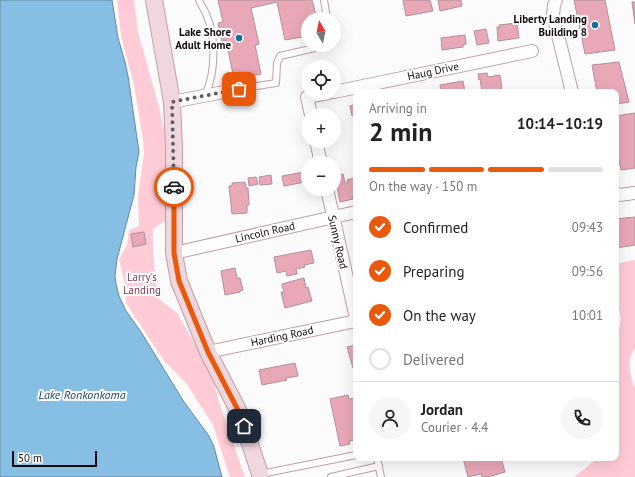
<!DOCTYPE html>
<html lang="en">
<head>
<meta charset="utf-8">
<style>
	body { margin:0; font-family:"PT Sans",sans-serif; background:#f6f6f6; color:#222; height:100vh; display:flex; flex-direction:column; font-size:15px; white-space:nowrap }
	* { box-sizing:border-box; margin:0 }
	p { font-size:13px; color:#767676 }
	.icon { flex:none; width:22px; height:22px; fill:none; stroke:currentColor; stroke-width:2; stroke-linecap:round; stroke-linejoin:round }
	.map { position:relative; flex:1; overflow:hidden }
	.sheet { position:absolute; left:353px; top:89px; width:266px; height:372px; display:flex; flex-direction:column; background:#fff; border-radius:8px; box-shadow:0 4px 16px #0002 }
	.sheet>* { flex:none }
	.needle { width:26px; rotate:351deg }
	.buttons { position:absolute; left:301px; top:12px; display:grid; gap:8px }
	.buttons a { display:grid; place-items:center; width:40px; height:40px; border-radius:50%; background:#fff; box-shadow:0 4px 16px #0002; font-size:20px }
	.scale { position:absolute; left:12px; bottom:10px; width:85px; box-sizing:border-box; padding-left:4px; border:2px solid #13080b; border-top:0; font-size:11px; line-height:14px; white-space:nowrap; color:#13080b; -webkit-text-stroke:3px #fff; paint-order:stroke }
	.pin { position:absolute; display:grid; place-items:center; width:34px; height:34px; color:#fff; margin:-17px; border-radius:8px; box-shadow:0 2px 6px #0006 }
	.courier { position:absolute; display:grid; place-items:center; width:40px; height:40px; margin:-20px; border:3px solid #ea580c; border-radius:50%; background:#fff; color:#222; box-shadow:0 1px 5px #0007 }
	.overview em { font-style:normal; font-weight:800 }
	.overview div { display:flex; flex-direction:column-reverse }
	.overview { display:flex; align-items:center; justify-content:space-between; height:68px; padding:0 16px }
	h1 { font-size:26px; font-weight:800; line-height:30px }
	.bar { display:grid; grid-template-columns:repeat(4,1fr); gap:6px 4px; align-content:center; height:48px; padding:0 16px }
	.bar i { height:5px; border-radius:3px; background:#e0e0e0 }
	.bar .active { background:#ea580c }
	.bar p { grid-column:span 4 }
	.line { display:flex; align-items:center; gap:10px; padding:0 16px; border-top:1px solid #e0e0e0 }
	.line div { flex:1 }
	.round { display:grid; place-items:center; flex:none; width:42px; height:42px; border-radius:21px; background:#f6f6f6 }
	ol { padding:0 16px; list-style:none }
	li { display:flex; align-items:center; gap:12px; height:44px }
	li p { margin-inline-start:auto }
	li .icon { padding:4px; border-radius:50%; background:#ea580c; color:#fff; stroke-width:4 }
	li:last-child { color:#767676 }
	li i { width:22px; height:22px; border:2px solid #e0e0e0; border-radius:50% }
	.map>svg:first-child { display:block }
	.green { fill:#ffcbd7 }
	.water { fill:#86bee4; stroke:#6487a3 }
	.building { fill:#e9a8b8; stroke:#b38f98 }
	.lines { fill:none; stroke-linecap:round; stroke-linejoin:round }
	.lane-casing { stroke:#c29da6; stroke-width:8 }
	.street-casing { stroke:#c29da6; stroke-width:14 }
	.secondary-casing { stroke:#c29da6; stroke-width:18 }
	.lane { stroke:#fff; stroke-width:6 }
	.street { stroke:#fff; stroke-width:12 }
	.secondary { stroke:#efd7dd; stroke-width:16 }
	.done { stroke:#645d5f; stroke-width:4; stroke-dasharray:0 7.2 }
	.route { stroke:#ea580c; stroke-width:5 }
	.poi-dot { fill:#126c9c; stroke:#fff; stroke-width:1.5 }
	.labels { text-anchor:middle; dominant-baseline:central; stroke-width:4; stroke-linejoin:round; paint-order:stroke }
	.poi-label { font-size:11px; font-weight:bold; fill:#13080b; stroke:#fff; text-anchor:end }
	.street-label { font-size:11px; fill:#13080b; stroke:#fff }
	.park-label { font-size:11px; fill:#853850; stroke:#fff }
	.water-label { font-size:12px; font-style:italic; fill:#1b4660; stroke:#fff }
</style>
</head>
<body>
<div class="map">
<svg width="635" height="477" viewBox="0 0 635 477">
	<rect width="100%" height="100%" fill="#fbfbfb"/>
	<path class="green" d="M117,0H134L138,32L159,107L168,151L166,220L153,229C152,253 155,276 159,299L177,313L212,373L218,399L245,477H230L213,425L186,383L164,361L126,303V288L119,260L127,245L129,230L139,226L138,196L144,154L143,139L134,85L121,36Z
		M635,260V349C626,359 630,375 634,386L635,387V477H574L598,458H616V331L619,329L621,319L616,293V265L620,263Z"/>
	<path class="water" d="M0,0H112L118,38L125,62L128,76L139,152L136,167L134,195L117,259L115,276L116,284L119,296L126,311L141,332L184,402L209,436L214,447L222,477H0Z"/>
	<path class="building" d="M218,0H312L317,19H308V36L285,40L277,2L251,8L259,44L255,45L261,74L234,79L226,40L222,41L218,23L223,22Z
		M403,0H430L433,11L406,16Z
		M438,0H461L462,6L440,11Z
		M574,0H605L615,50L585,54Z
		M632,2H635V24Z
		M517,23L519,38L498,41L497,27H500L499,25Z
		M486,29L489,43L477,45L474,31Z
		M465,35L466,44L463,45V47L442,50L441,38Z
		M619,62L629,102L616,104V92H597L592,65Z
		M487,73L488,77L500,75L502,90L482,92L480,79L479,80L478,74Z
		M463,81L465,92H441L440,85Z
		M354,103H356V115L352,116L350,106L354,105Z
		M635,113V168L621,170L616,146V116Z
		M304,172L305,182L284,186L282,176Z
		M343,174L345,183H348L347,180L354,178L356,195L352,196L353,199L340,202L337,186H335L334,176Z
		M271,175L272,184L260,185L259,177Z
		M256,177L258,184L249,186L248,178Z
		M245,182L246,188H248L249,205H247V213L232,214L229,186H232V183Z
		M635,217V245L616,248V219Z
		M144,232L146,244L133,247L131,234Z
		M311,250L314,263L304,265L305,267L296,269L297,274L287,276L286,271L277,273L274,257Z
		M235,268L237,278H240L243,290L240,291V292L225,295L221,271Z
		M304,278L306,288L308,287L312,301L285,308L281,292H284L282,284Z
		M356,345V367L353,368L347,347Z
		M295,363L298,376L286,378L287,380L262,385L259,370Z
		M348,395L349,399L356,398V438L354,440L349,441L350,444L340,446L330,399Z
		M463,458H501L505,472L488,477H482L481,474L468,477Z"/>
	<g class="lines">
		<defs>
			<path id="lane" d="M199,0C201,5 204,9 206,14C216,36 216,73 205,95
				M324,0L327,19
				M239,89L276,83L277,63L280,56L328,45
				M377,458L381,477
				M261,474L356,455
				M331,477L379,466"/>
			<path id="street" d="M556,0L554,5L553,15L572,92
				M334,92L532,51
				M172,102L239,89
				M311,115L307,97L328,93
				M316,141L321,163
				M327,189L356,318
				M616,193L619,195L635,193
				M174,253L356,212
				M208,352L356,321"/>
			<path id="secondary" d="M154,0L172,102L174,149V253L179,281L208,352L240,414L261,477"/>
		</defs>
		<use href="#lane" class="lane-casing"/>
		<use href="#street" class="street-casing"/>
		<use href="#secondary" class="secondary-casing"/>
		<use href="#lane" class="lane"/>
		<use href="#street" class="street"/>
		<use href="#secondary" class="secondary"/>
	</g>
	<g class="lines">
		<path class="done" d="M174,187L172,102L239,89"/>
		<path class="route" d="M174,187V253L179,281L208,352L240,414L244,426"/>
	</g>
	<g class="poi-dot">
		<circle cx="595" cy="25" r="4"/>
		<circle cx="239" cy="38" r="4"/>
	</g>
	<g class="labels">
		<g class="poi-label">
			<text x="587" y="19">Liberty Landing<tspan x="587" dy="13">Building 8</tspan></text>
			<text x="231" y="32">Lake Shore<tspan x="231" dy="13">Adult Home</tspan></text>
		</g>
		<g class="street-label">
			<text transform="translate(433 71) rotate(-12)">Haug Drive</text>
			<text transform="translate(265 232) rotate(-13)">Lincoln Road</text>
			<text transform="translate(338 242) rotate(77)">Sunny Road</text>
			<text transform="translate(282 336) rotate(-12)">Harding Road</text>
		</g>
		<g class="park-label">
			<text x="142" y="277">Larry's<tspan x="142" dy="13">Landing</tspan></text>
		</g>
		<g class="water-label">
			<text x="82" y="394">Lake Ronkonkoma</text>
		</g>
	</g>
</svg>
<div class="buttons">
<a><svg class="needle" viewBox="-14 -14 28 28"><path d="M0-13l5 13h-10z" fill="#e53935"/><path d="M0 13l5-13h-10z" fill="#767676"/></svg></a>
<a><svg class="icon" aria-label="locate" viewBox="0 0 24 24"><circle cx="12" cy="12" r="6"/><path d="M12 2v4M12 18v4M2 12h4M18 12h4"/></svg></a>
<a>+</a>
<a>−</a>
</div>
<div class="scale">50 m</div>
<div class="pin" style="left:239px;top:89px;background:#ea580c"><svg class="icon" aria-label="bag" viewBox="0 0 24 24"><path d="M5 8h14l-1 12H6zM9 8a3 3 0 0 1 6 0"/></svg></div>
<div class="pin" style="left:244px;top:426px;background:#1f2937"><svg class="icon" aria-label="home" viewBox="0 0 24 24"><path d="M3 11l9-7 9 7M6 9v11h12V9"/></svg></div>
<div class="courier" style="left:174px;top:187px"><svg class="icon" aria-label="car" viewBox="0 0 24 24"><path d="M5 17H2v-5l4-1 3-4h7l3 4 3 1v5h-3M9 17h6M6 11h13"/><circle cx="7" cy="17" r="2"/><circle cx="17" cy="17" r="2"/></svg></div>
<section class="sheet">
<div class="overview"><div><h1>2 min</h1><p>Arriving in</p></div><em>10:14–10:19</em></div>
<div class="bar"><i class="active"></i><i class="active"></i><i class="active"></i><i></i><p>On the way · 150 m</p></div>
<ol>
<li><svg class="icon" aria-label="check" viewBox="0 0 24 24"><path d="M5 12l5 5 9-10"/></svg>Confirmed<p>09:43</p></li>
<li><svg class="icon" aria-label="check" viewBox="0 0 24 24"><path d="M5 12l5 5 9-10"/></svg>Preparing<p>09:56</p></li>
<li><svg class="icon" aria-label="check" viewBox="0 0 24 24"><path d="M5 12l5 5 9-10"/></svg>On the way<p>10:01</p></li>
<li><i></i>Delivered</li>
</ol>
<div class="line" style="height:72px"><a class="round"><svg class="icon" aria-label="person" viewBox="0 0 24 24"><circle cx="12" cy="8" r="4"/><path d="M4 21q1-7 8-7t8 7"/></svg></a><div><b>Jordan</b><p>Courier · 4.4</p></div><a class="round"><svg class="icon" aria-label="phone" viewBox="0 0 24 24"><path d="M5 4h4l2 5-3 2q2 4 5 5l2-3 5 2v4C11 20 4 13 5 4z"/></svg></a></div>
</section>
</div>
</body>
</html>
